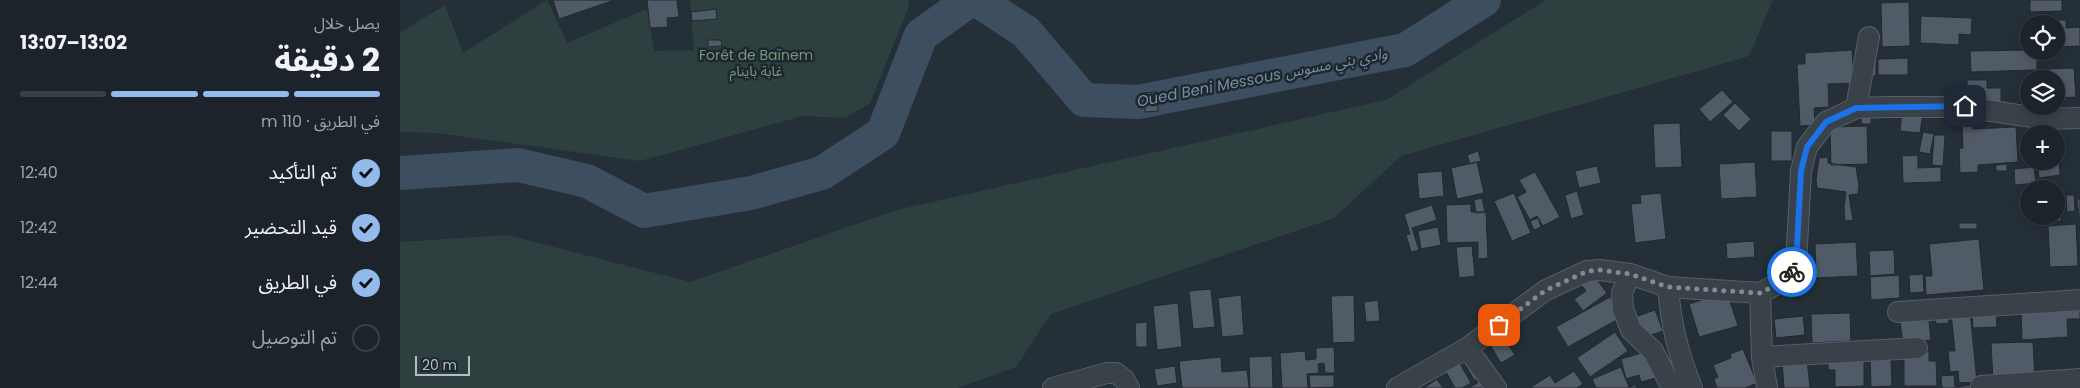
<!DOCTYPE html>
<html lang="ar">
<head>
<meta charset="utf-8">
<style>
	body { margin:0; font-family:Poppins,"Noto Sans Arabic",sans-serif; background:#252b32; color:#f1f3f6; direction:rtl; height:100vh; display:flex; flex-direction:column; font-size:19px; white-space:nowrap }
	* { box-sizing:border-box; margin:0 }
	p { font-size:16px; color:#a0a4a8 }
	.icon { flex:none; width:28px; height:28px; fill:none; stroke:currentColor; stroke-width:2; stroke-linecap:round; stroke-linejoin:round }
	.map { position:relative; flex:1; overflow:hidden; direction:ltr }
	.panel { display:flex; flex-direction:column; background:#1c232a; width:400px }
	.panel>* { flex:none }
	.buttons { position:absolute; left:1620px; top:15px; display:grid; gap:10px }
	.buttons a { display:grid; place-items:center; width:45px; height:45px; border-radius:50%; background:#1c232a; box-shadow:0 2px 12px #0003,0 0 0 1px #3a4047; font-size:25px }
	.scale { position:absolute; left:15px; bottom:12px; width:55px; box-sizing:border-box; padding-left:5px; border:2px solid #b4bcc5; border-top:0; font-size:14px; line-height:18px; white-space:nowrap; color:#b4bcc5; -webkit-text-stroke:4px #1e262e; paint-order:stroke }
	.pin { position:absolute; display:grid; place-items:center; width:42px; height:42px; color:#fff; margin:-21px; border-radius:10px; box-shadow:0 2px 8px #0006 }
	.courier { position:absolute; display:grid; place-items:center; width:50px; height:50px; margin:-25px; border:4px solid #1a73e8; border-radius:50%; background:#fff; color:#222; box-shadow:0 1px 6px #0007 }
	.head em { font-style:normal; font-weight:700 }
	.head div { display:flex; flex-direction:column-reverse }
	.head { display:flex; align-items:center; justify-content:space-between; height:85px; padding:0 20px }
	h1 { font-size:32px; font-weight:700; line-height:38px }
	.bar { display:grid; grid-template-columns:repeat(4,1fr); gap:8px 5px; align-content:center; height:60px; padding:0 20px }
	.bar i { height:6px; border-radius:4px; background:#3a4047 }
	.bar .active { background:#92bbeb }
	.bar p { grid-column:span 4 }
	ol { padding:0 20px; list-style:none }
	li { display:flex; align-items:center; gap:15px; height:55px }
	li p { margin-inline-start:auto }
	li .icon { padding:5px; border-radius:50%; background:#92bbeb; color:#111; stroke-width:4 }
	li:last-child { color:#a0a4a8 }
	li i { width:28px; height:28px; border:2px solid #3a4047; border-radius:50% }
	main { display:flex; flex:1; min-height:0 }
	.map>svg:first-child { display:block }
	.green { fill:#2d403f }
	.lines { fill:none; stroke-linecap:round; stroke-linejoin:round }
	.river { stroke:#3d4e60; stroke-width:34 }
	.building { fill:#515b67; stroke:#202830 }
	.minor-casing { stroke:#575f67; stroke-width:22 }
	.minor { stroke:#394149; stroke-width:20 }
	.done { stroke:#828b94; stroke-width:5; stroke-dasharray:0 9 }
	.route { stroke:#1a73e8; stroke-width:6 }
	.labels { text-anchor:middle; dominant-baseline:central; stroke-width:5; stroke-linejoin:round; paint-order:stroke }
	.park-label { font-size:14px; fill:#75987a; stroke:#1e262e }
	.water-label { font-size:15px; font-style:italic; fill:#788ea5; stroke:#1e262e }
</style>
</head>
<body>
<main>
<div class="map">
<svg width="1680" height="388" viewBox="0 0 1680 388">
	<rect width="100%" height="100%" fill="#252f38"/>
	<path class="green" d="M147,0L167,43L247,9L254,51L294,50L290,0H509L508,9L470,103L445,118L403,116L240,161L37,133L0,132V33L45,5L63,53Z
		M1146,0H1373L1349,56L1001,156L934,218L651,314L616,367L558,388H0V242L107,235L290,282L497,210L986,100Z"/>
	<g class="lines">
		<path class="river" d="M577,0L626,32L684,100L738,102L1005,50L1084,0
			M0,173L118,165L187,181L244,211L351,193L422,173L483,133L521,35L570,0"/>
	</g>
	<path class="building" d="M153,0H215L159,19Z
		M247,0H277L279,17L267,18L268,27L250,28Z
		M1630,0H1662V11L1630,12Z
		M1509,2L1510,46L1482,47L1481,3Z
		M316,9L317,19L292,21L291,12Z
		M1634,15H1650L1651,20H1666V28L1680,27V46L1656,47V24H1634Z
		M1521,16L1572,18L1571,35L1559,34V45L1520,43Z
		M308,40H321L322,46L308,47Z
		M1452,50L1454,83L1428,84L1429,107L1414,108L1415,125L1400,126L1397,64H1405V53Z
		M1629,50V51H1637V70L1571,72L1570,51Z
		M1462,58H1476V76H1462Z
		M1508,58V75H1478V59Z
		M1674,68L1676,97L1656,98V79H1650L1649,69Z
		M1567,80H1587V88H1601V102H1567Z
		M1624,83H1629V106H1646V108L1625,109Z
		M1322,90L1333,102L1310,122L1299,109Z
		M757,92L758,111L745,112L744,93Z
		M1335,103L1351,119L1339,131L1323,115Z
		M1502,110L1523,113L1520,133L1500,131Z
		M1587,112V122L1559,123L1558,113Z
		M1462,113H1471V124H1461Z
		M1280,123L1282,167L1255,168L1253,124Z
		M1573,123V129L1616,127L1618,162L1578,165V172L1560,173L1559,148H1563L1562,124Z
		M1467,126L1468,164L1431,165L1430,127Z
		M1371,131H1392V161H1371Z
		M1523,132L1534,134L1530,154L1519,152Z
		M1534,135H1545L1543,166L1532,165Z
		M1078,151L1081,161L1070,164L1067,155Z
		M1518,155V168L1541,167V182L1503,183L1502,156Z
		M1428,157V163L1456,167L1459,186L1458,194L1449,195L1453,220L1445,221L1444,207L1446,192L1417,188L1416,180L1419,158Z
		M1656,157H1659L1660,175L1639,178L1637,161H1656Z
		M1077,162L1084,193L1057,199L1051,168Z
		M1355,162L1357,197L1321,199L1319,164Z
		M1607,164V171H1596V165Z
		M1197,166L1201,183L1179,188L1175,171Z
		M1634,167L1636,183L1615,185L1614,169Z
		M1042,171L1044,196L1019,199L1017,173Z
		M1135,172L1160,217L1143,226L1137,216L1130,220L1117,197L1126,192L1119,180Z
		M1651,183V189H1640L1639,184Z
		M1177,191L1184,215L1171,219L1165,195Z
		M1114,193L1131,233L1112,241L1094,201Z
		M1261,193L1266,239L1235,243L1231,204L1241,203L1240,195Z
		M1666,195H1674L1675,211L1667,212Z
		M1082,198L1085,212L1076,213L1074,200Z
		M1677,199H1680V218H1679Z
		M1071,204V212H1086L1088,258L1078,259V242L1047,243L1046,205Z
		M1032,205L1037,220L1012,228L1019,250L1011,252L1006,235L1010,234L1004,214Z
		M1661,214V221H1647V216Z
		M1138,218L1141,227L1134,230L1130,221Z
		M1559,223H1577V229H1559Z
		M1676,224L1678,266L1650,267L1648,226Z
		M1038,227L1041,245L1021,249L1018,231Z
		M1579,239L1584,290L1526,295L1525,276H1532L1529,244Z
		M1354,241L1355,257L1327,259L1326,243Z
		M1456,242L1458,276L1416,278L1415,244Z
		M1072,246L1075,276L1059,278L1056,247Z
		M1494,250L1495,274L1470,276L1469,251Z
		M1192,273L1207,293L1183,311L1174,299L1186,291L1179,282Z
		M1523,274L1524,292L1510,293L1509,275Z
		M1499,275L1500,298L1471,300L1470,277Z
		M811,289L815,327L793,329L789,291Z
		M1327,292L1338,326L1299,337L1289,304Z
		M841,295L844,335L822,337L818,298Z
		M954,295L955,342L933,343L931,296Z
		M1210,297L1222,317L1168,347L1156,327Z
		M978,300L980,321L966,322L964,302Z
		M778,303L782,347L757,350L753,306Z
		M1680,307V319H1667L1668,337L1622,340L1621,310Z
		M1255,310L1263,331L1243,338L1235,317Z
		M1570,311L1577,382L1559,383L1558,371L1550,372L1548,351H1555L1551,313Z
		M1528,312L1531,340L1503,343L1499,315Z
		M1450,313L1451,341L1412,343L1411,314Z
		M1535,313H1548L1549,323L1536,324Z
		M1596,313L1597,327L1573,328L1572,314Z
		M1403,316L1405,335L1376,338L1374,319Z
		M747,322V347H736L735,323Z
		M1215,332L1228,351L1190,377L1177,358Z
		M1103,337L1115,355L1101,363L1090,345Z
		M1633,342L1635,378L1593,380L1591,343Z
		M934,347L935,373H925L924,363L918,364L919,373L907,374L908,388H882L880,353L905,351L906,360L916,359V348Z
		M1343,349L1357,383L1345,388H1317L1314,379L1318,377L1313,365L1331,358L1330,354Z
		M1248,351L1256,378L1241,382L1239,375L1226,379L1221,359Z
		M1504,352H1529V361H1536L1537,386H1504Z
		M1072,355L1083,375L1074,380L1063,360Z
		M872,356L873,388H850L849,357Z
		M1464,356V386L1435,387V370H1428V357Z
		M821,357L822,372L847,370L849,388H782L779,361Z
		M1470,358H1491L1492,386L1471,387Z
		M1407,359L1410,388H1384L1382,362Z
		M1059,362L1071,383L1062,388H1055L1045,370Z
		M775,366L777,383L757,386L754,369Z
		M1221,367L1229,387L1236,385L1237,388H1196L1192,379Z
		M1174,371L1183,384L1177,388H1130L1150,375L1155,383Z
		M909,375H934V387L910,388Z
		M1554,375L1555,387L1571,385V388H1542L1541,376Z
		M1087,377L1094,388H1069Z
		M1037,379L1043,388H1024Z"/>
	<g class="lines">
		<defs>
			<path id="minor" d="M1456,108L1469,37
				M1230,274L1222,293L1223,309L1231,330L1253,351L1272,388
				M1268,287C1271,325 1278,353 1292,388
				M1360,293L1387,279L1396,265L1401,171L1407,147L1426,122L1456,108L1487,107H1565L1644,119L1680,118
				M1498,312L1680,300
				M1067,348L1096,388
				M1362,357L1517,348
				M653,388L707,373H716L724,379L729,388
				M997,388L1067,348L1146,290L1187,271L1200,270L1230,274L1268,287L1360,293L1362,357L1367,388
				M1581,388V386L1680,379"/>
		</defs>
		<use href="#minor" class="minor-casing"/>
		<use href="#minor" class="minor"/>
	</g>
	<g class="lines">
		<path class="done" d="M1099,325L1146,290L1188,271L1200,270L1230,274L1268,287L1360,293L1388,279L1392,272"/>
		<path class="route" d="M1392,272L1396,265L1401,171L1407,147L1426,122L1456,108L1565,106"/>
	</g>
	<g class="labels">
		<g class="park-label">
			<text x="356" y="55">Forêt de Baïnem<tspan x="356" dy="16">غابة باينام</tspan></text>
		</g>
		<g class="water-label">
			<text transform="translate(862 77) rotate(-11)">Oued Beni Messous وادي بني مسوس</text>
		</g>
	</g>
</svg>
<div class="buttons">
<a><svg class="icon" aria-label="locate" viewBox="0 0 24 24"><circle cx="12" cy="12" r="6"/><path d="M12 2v4M12 18v4M2 12h4M18 12h4"/></svg></a>
<a><svg class="icon" aria-label="layers" viewBox="0 0 24 24"><path d="M12 4l9 5-9 5-9-5zM3 14l9 5 9-5"/></svg></a>
<a>+</a>
<a>−</a>
</div>
<div class="scale">20 m</div>
<div class="pin" style="left:1099px;top:325px;background:#ea580c"><svg class="icon" aria-label="bag" viewBox="0 0 24 24"><path d="M5 8h14l-1 12H6zM9 8a3 3 0 0 1 6 0"/></svg></div>
<div class="pin" style="left:1565px;top:106px;background:#1f2937"><svg class="icon" aria-label="home" viewBox="0 0 24 24"><path d="M3 11l9-7 9 7M6 9v11h12V9"/></svg></div>
<div class="courier" style="left:1392px;top:272px"><svg class="icon" aria-label="bike" viewBox="0 0 24 24"><circle cx="6" cy="16" r="4"/><circle cx="18" cy="16" r="4"/><path d="M6 16l4-8h5l3 8M10 8l3 8H6M13 5h3"/></svg></div>
</div>
<section class="panel">
<div class="head"><div><h1>2 دقيقة</h1><p>يصل خلال</p></div><em>13:02–13:07</em></div>
<div class="bar"><i class="active"></i><i class="active"></i><i class="active"></i><i></i><p>في الطريق · 110 m</p></div>
<ol>
<li><svg class="icon" aria-label="check" viewBox="0 0 24 24"><path d="M5 12l5 5 9-10"/></svg>تم التأكيد<p>12:40</p></li>
<li><svg class="icon" aria-label="check" viewBox="0 0 24 24"><path d="M5 12l5 5 9-10"/></svg>قيد التحضير<p>12:42</p></li>
<li><svg class="icon" aria-label="check" viewBox="0 0 24 24"><path d="M5 12l5 5 9-10"/></svg>في الطريق<p>12:44</p></li>
<li><i></i>تم التوصيل</li>
</ol>
</section>
</main>
</body>
</html>
